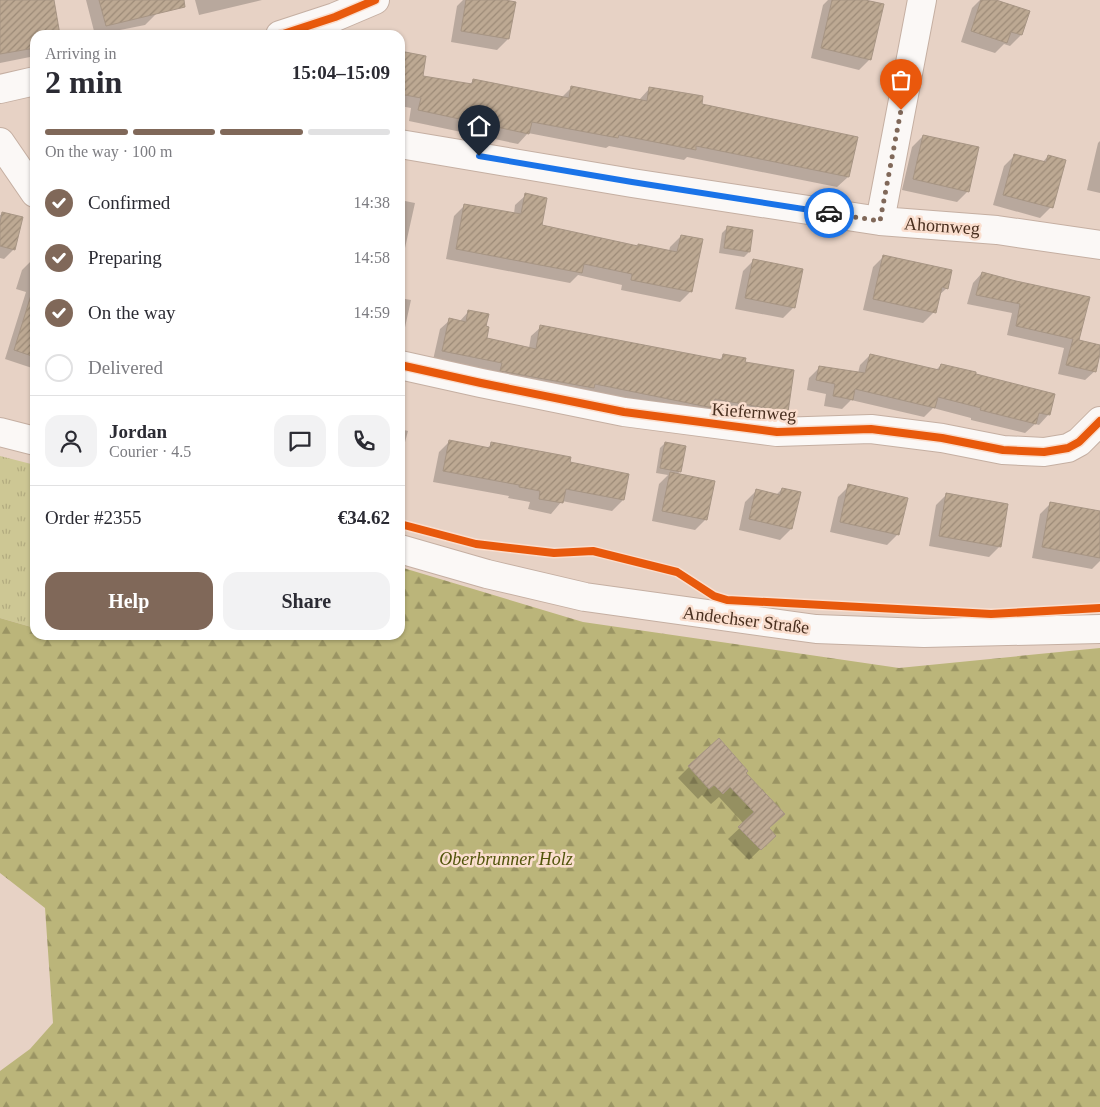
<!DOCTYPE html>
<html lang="en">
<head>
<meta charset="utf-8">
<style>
	body { margin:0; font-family:Georgia,serif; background:#f2f2f3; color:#2b2b33; height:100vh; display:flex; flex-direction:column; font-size:19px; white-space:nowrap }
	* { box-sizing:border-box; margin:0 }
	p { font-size:16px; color:#7c7c81 }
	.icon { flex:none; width:28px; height:28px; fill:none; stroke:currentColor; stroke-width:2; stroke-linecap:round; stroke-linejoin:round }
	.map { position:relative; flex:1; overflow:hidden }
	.sheet { position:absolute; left:30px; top:30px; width:375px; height:610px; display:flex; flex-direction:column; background:#fff; border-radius:15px; box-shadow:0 1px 4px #0004 }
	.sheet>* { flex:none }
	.pin { position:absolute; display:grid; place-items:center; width:42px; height:42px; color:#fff; margin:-51px -21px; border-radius:50% 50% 50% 0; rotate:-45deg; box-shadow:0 0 5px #0007 }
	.pin .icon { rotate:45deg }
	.courier { position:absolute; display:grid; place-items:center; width:50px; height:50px; margin:-25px; border:4px solid #1a73e8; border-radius:50%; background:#fff; color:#222; box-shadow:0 1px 6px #0007 }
	.head em { font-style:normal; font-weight:600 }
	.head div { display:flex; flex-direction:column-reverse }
	.head { display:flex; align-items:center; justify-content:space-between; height:85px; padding:0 15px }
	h1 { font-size:32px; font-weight:600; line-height:38px }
	.bar { display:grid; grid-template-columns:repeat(4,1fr); gap:8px 5px; align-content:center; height:60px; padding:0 15px }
	.bar i { height:6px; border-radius:4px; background:#e1e1e2 }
	.bar .on { background:#806859 }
	.bar p { grid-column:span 4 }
	.line { display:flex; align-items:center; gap:12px; padding:0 15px; border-top:1px solid #e1e1e2 }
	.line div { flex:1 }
	.round { display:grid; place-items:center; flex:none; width:52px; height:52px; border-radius:15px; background:#f2f2f3 }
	ol { padding:0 15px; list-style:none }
	li { display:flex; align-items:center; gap:15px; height:55px }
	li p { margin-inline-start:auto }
	li .icon { padding:5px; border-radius:50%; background:#806859; color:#fff; stroke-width:4 }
	li:last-child { color:#7c7c81 }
	li i { width:28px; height:28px; border:2px solid #e1e1e2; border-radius:50% }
	.cta { display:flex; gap:10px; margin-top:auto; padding:10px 15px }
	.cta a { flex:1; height:58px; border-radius:15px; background:#806859; color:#fff; font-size:20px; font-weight:600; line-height:58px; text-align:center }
	.cta a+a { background:#f2f2f3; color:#2b2b33 }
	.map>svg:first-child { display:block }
	.grass { fill:url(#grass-tufts) }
	.forest { fill:url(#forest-firs) }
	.shadow { fill:#0003 }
	.building { fill:url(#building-hatch); stroke:#a79584 }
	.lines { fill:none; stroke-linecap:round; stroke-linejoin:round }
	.minor-casing { stroke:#c5afa2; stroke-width:30 }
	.tertiary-casing { stroke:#c5afa2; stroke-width:30 }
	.minor { stroke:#fbf8f6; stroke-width:28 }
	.tertiary { stroke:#fbf8f6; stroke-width:28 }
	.cycleway-casing { stroke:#fadece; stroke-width:11 }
	.cycleway { stroke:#e8590c; stroke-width:8 }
	.done { stroke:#806859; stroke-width:5; stroke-dasharray:0 9 }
	.route { stroke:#1a73e8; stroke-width:6 }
	.labels { text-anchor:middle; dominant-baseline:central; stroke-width:5; stroke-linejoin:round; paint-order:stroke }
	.street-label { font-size:18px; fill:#492f1f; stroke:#fadece }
	.park-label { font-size:18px; font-style:italic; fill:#52550c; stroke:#fadece }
</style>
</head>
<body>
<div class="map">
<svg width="1100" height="1107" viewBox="0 0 1100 1107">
	<defs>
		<pattern id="grass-tufts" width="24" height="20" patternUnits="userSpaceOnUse" patternTransform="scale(1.25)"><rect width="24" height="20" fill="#cdc794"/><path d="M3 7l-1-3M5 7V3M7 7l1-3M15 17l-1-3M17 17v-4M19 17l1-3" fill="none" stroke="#b2ab7f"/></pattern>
		<pattern id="forest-firs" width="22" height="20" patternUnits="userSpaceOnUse" patternTransform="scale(1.25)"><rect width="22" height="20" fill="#bbb57a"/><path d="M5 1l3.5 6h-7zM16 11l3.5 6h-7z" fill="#9a9463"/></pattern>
		<pattern id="building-hatch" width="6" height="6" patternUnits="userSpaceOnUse" patternTransform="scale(1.25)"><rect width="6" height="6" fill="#bda993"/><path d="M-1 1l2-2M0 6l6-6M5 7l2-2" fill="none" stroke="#9c8a77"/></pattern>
	</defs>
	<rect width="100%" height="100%" fill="#e7d2c5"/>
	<path class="grass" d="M0,456L35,465V628L0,618Z"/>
	<path class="forest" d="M400,567L583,622L899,668L1100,648V1107H0V1071L30,1049L53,1023L45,908L0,873V618L35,628V635H400Z"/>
	<path class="shadow" d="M0,0H53L59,35H35V56L0,63Z
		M86,0H153L156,14L145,25L95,35Z
		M195,0H262L199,15Z
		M463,0H498L508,39L497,50L451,42L457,6Z
		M828,0H859L870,59L859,70L811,58L823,5Z
		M980,0H992L1021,35L1010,46L1004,44L995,53L961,42L972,8Z
		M400,53L421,77L469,85L473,81L561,98L571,88L639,100L649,89L701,105L848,177L837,187L687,157L684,160L609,146L606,148L528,133L518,144L409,121L411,108L400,106Z
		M923,136L968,191L957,202L902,190L912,147Z
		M1100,141V193L1087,190L1098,143Z
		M1015,155L1042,163L1048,156L1051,207L1040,218L993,205L1004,166Z
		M526,195L540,226L636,247L639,245L669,251L670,247L681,236L691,291L680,302L621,290L622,285L578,275L570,283L446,259L454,216L464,206L514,214L515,205Z
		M400,200L415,203L405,248L400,253Z
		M3,214L14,249L4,259L0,258V215Z
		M727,228L749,252L744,257L719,253L722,233Z
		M884,256L947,288L938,296L934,312L923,323L863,310L873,267Z
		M754,260L794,307L783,318L735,309L743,271Z
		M31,261L35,262V369L5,359L26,292L16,289L22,270Z
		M982,273L1078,341L1100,346L1095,371L1085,380L1058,374L1064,348L1007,335L1012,313L967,304L973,283Z
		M400,298L411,300L402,341L400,343Z
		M469,311L485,327V339L529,348L531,336L541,327L719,360L724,355L744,363L786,411L777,421L702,417L433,360L440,329L450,320L459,322Z
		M870,355L936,370L941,365L1049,414L1039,425L1035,424L1025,433L971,420V418L933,408L924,417L851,400L842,409L824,406L826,394L807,390L809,378L819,368L858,373L860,365Z
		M400,429L408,431L400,461Z
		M450,441L487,448L492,444L569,463L628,475L623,500L612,511L562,501L551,514L528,509L530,502L508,498L509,496L433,482L439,452Z
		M665,443L680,471L677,475L706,519L695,530L652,521L659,484L668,475L656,473L660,448Z
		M849,486L898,534L887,545L830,532L838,497Z
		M782,489L791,529L780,540L739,530L745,502L756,491L776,495Z
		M947,494L1000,546L989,557L929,546L936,505Z
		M1051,503L1100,512V561L1092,569L1032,558L1040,514Z
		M689,767L744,773L768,829L774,836L749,860L728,839L744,824L719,797L711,804L702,795L698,799L678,778Z"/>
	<path class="building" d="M0,0H54L60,35H35V48L0,54Z
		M99,0H184L185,7L106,26Z
		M466,0H505L516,2L509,39L461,31Z
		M832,0H865L884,4L871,60L821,48Z
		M981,0H996L1030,11L1022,35L1011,32L1007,43L971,31Z
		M400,51L426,56L423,76L472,84L473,79L569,98L571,86L647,101L649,87L703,96L702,104L858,137L849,177L696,146V150L619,135L618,138L532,122L529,134L418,110L421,98L400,94Z
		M923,135L979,147L969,192L913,179Z
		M1014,154L1046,162L1048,155L1066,160L1053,208L1003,195Z
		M525,193L547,198L542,225L638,246V244L677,252L681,235L703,239L692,292L631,280L632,274L584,264L582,273L456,249L464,204L521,214Z
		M2,212L23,217L15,250L0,246V223Z
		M727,226L753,230L750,252L724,248Z
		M883,255L952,270L948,289L942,287L936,313L873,299Z
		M753,259L803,269L795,308L745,298Z
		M982,272L1016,281L1090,297L1079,340L1100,345V354L1096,372L1066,365L1073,339L1016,326L1020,304L976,295Z
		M31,295L35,296V357L14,350Z
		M468,310L489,314L486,326L489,327L487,338L536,349L540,325L722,360L723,354L746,358L745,362L794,370L788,412L715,399L713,408L595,384L594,388L500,371L502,363L442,351L449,318L466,322Z
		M870,354L939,370L941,364L976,372V374L1055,394L1050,415L1039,413L1036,424L980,410L981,408L938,397L935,408L855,389L853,400L844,398L833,396L835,384L816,380L819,366L865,373Z
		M449,440L490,448L491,442L571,457L570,462L629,474L624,500L566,489L563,503L539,499L540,491L519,487V485L443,471Z
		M665,442L686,446L681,472L660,468Z
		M670,472L715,481L707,520L662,511Z
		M848,484L908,498L899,535L840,522Z
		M782,488L801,492L792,529L749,519L756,489L780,495Z
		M946,493L1008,504L1001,547L939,536Z
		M1050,502L1100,511V558L1042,547Z
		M719,738L748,771L746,773L785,814L769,828L776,836L761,850L738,827L754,812L730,787L723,794L714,785L709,789L688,766Z"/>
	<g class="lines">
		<defs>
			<path id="minor" d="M280,35L335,17L375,0
				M0,89L35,81
				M0,142L35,193
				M400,144L632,183L880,221L997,230L1100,245
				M880,221L922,0
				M400,365L481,383L624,412L777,432L871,429L942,438L1003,450L1044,452L1068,448L1079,442L1100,421"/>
			<path id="tertiary" d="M0,432L35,441
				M400,549L487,574L585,597L816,629L924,633L1100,629"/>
		</defs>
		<use href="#minor" class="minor-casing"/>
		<use href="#tertiary" class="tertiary-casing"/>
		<use href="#minor" class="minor"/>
		<use href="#tertiary" class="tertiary"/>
		<defs>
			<path id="cycleway" d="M280,35L335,17L375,0
				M400,365L481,383L624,412L777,432L871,429L942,438L1003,450L1044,452L1068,448L1079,442L1100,421
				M400,524L476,544L554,553L593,551L677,572L714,596L727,600L991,614L1100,608"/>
		</defs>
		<use href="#cycleway" class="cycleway-casing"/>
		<use href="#cycleway" class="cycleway"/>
	</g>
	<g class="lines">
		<path class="done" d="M829,213L880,221L901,110"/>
		<path class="route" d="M479,156L632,182L829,213"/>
	</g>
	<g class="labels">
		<g class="street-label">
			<text transform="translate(942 226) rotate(4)">Ahornweg</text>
			<text transform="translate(754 412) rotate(4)">Kiefernweg</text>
			<text transform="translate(746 620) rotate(7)">Andechser Straße</text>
		</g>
		<g class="park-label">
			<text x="506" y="859">Oberbrunner Holz</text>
		</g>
	</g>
</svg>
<div class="pin" style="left:901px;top:110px;background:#ea580c"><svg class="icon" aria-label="bag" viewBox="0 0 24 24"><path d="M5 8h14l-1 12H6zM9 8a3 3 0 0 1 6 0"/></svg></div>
<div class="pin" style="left:479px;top:156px;background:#1f2937"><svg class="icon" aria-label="home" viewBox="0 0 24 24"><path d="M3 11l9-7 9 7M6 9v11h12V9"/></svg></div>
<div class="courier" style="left:829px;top:213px"><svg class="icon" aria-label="car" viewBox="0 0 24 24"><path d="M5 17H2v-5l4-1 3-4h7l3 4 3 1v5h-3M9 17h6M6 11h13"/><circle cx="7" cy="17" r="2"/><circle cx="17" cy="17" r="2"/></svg></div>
<section class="sheet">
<div class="head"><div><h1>2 min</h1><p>Arriving in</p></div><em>15:04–15:09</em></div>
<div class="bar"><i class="on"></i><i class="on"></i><i class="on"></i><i></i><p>On the way · 100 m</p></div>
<ol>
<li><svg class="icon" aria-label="check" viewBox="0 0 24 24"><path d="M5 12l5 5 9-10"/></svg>Confirmed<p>14:38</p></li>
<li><svg class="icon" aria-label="check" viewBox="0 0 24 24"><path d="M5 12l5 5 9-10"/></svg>Preparing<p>14:58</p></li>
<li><svg class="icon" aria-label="check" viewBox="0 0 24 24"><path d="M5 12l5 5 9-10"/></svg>On the way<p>14:59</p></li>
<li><i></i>Delivered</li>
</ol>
<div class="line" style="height:90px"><a class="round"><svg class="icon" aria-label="person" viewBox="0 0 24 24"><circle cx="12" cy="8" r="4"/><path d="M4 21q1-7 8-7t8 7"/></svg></a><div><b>Jordan</b><p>Courier · 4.5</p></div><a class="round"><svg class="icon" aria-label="chat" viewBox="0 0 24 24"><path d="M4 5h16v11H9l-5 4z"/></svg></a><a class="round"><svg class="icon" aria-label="phone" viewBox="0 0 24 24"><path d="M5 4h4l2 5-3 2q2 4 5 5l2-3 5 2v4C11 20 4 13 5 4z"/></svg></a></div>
<div class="line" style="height:65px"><div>Order #2355</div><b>€34.62</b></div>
<div class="cta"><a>Help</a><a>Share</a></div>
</section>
</div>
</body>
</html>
